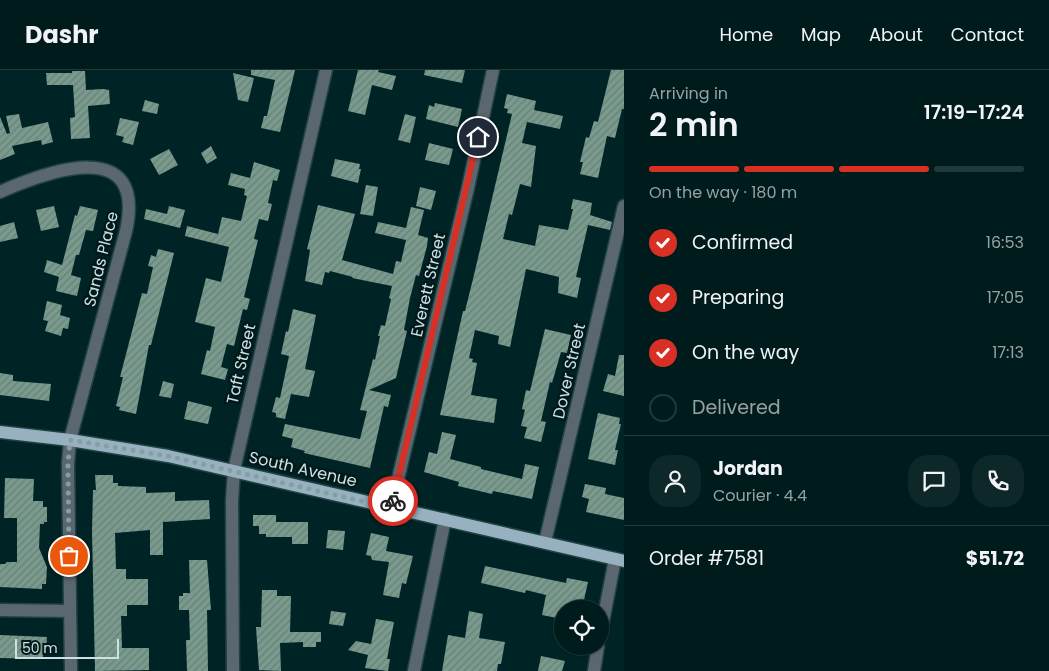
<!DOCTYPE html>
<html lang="en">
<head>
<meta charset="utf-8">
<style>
	body { margin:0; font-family:Poppins,sans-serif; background:#0e2829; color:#f1f3f6; height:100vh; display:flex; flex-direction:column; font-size:19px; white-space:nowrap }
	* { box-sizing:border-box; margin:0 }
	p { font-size:16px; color:#95a1a3 }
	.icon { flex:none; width:28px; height:28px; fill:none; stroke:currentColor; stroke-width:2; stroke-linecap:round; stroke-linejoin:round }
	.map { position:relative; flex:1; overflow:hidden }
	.panel { display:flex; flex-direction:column; background:#001b1c; width:425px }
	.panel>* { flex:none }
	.tools { position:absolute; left:554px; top:530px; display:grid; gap:10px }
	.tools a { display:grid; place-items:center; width:55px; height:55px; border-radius:50%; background:#001b1c; box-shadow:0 1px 4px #0004,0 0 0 1px #22393b; font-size:25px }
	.scale { position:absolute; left:15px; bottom:12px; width:104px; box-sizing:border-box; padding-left:5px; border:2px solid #cde1e2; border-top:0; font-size:14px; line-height:18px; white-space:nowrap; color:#cde1e2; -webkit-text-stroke:4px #00191b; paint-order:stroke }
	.pin { position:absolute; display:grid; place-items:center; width:42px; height:42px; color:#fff; margin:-21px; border:2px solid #fff; border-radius:50%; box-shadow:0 1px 5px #0007 }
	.courier { position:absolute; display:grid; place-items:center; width:50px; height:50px; margin:-25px; border:4px solid #d93025; border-radius:50%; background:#fff; color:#222; box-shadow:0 1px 6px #0007 }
	.overview em { font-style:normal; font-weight:600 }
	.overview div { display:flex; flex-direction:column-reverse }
	.overview { display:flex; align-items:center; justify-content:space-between; height:85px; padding:0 25px }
	h1 { font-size:32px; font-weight:600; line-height:38px }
	.bar { display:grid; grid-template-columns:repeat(4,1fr); gap:8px 5px; align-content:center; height:60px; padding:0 25px }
	.bar i { height:6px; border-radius:4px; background:#22393b }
	.bar .active { background:#d93025 }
	.bar p { grid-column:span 4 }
	.line { display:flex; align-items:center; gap:12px; padding:0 25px; border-top:1px solid #22393b }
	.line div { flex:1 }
	.round { display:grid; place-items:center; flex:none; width:52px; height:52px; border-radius:20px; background:#0e2829 }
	ol { padding:0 25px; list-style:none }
	li { display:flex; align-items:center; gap:15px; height:55px }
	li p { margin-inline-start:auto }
	li .icon { padding:5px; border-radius:50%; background:#d93025; color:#fff; stroke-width:4 }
	li:last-child { color:#95a1a3 }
	li i { width:28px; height:28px; border:2px solid #22393b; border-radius:50% }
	header { display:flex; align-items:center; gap:30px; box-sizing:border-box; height:70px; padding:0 25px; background:#001b1c; border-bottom:1px solid #22393b }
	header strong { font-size:24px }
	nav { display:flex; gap:28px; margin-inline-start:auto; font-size:18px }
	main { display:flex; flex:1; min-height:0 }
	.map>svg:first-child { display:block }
	.building { fill:url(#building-hatch) }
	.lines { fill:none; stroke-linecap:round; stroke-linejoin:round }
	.minor-casing { stroke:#214244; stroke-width:15 }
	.major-casing { stroke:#214244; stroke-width:15 }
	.minor { stroke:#5b676e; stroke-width:12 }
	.major { stroke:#98b1c0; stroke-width:12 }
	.done { stroke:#859fa0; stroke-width:5; stroke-dasharray:0 9 }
	.route { stroke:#d93025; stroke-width:6 }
	.labels { text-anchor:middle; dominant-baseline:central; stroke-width:5; stroke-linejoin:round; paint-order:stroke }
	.street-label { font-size:16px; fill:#cde1e2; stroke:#00191b }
</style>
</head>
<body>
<header>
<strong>Dashr</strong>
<nav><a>Home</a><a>Map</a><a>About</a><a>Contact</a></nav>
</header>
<main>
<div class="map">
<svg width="624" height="601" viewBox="0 0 624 601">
	<defs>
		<pattern id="building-hatch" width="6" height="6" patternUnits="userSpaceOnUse" patternTransform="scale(1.25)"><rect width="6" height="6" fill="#799a8c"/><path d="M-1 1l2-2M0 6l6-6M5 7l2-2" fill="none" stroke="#678076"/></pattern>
	</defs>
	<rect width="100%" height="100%" fill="#002426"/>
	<path class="building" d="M251,0H295L280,62L261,58L264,46H267L275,10L251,5Z
		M358,0H379L378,2L396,6L392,20L372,15L365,45L348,41Z
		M425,0H465L462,13L424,5Z
		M611,0H624V39H622L615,68L607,66L598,108L580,104L583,92H580L586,67L589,68L594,51L598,52Z
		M72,1H85L86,20L103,19L109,20L110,34L88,36L90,68L71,69L70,48L75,47L73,15H47L46,3H72Z
		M233,3L254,8L248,32L238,30Z
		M507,24L536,31L534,40L563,46L560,59L527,52L522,73L536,76L531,117L520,114L512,145L509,144L503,169L535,176L539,155L568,160L573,139H571L573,129L592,133L590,145L612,152L610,160L588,155L576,207L581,208L577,228L558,223L559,207L526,199L510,277L498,274L499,266L475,260L469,288L473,289L472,292L477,293L471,325L497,329L494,353L440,345L463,241H465L473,209L512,44L507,43L508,39L504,38Z
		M145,30L159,34L157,44L142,41Z
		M435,33L462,39L458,57L426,49L429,35L434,37Z
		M19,44L22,58L48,52L53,72L42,75L41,70L12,76L15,84L0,90V47L7,64L10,63L6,46Z
		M405,44L416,47L410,73L398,70Z
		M120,48L139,52L133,75L122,72L124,67L116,65Z
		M429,73L453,79L449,95L425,90Z
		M211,76L217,88L207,94L201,83Z
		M169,79L178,95L159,105L150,89Z
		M335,89L360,94L359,99H361L358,113L331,106Z
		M254,92L280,100L277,111L273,110L268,133L272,134L268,151L259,149L254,169L258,170L244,227L250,229L247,240L243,239L234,276L227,274L221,297L228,299L225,310L201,304L207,280L210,281L215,257L195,252L206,208L221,212L229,177L185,166L187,156L218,164L222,147L241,151L247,126L244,125L245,119L228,115L231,103L250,108Z
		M366,115L378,117L373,146L360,144Z
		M420,117L436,121L431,140L416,136Z
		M318,135L355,144L342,190L393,204L396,191L401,192L406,170L375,163L378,152L406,158L411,137L424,140L418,165L428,168L427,176L419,206L416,205L410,228L404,260L407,261L396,308L369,320L391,325L388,337L384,336L370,398L304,383L305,381L291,377L293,369L282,366L285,354L360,369L367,341L360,340L373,289L375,290L380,266H378L381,255L385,256L391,229L389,228L392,216L352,208L353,207L330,201L329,203L325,202L322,215L305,211L310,180L307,179Z
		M54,136L59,157L41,161L36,140Z
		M80,136L98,140L93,161L86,160L79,185H76L71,205L81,208L77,226L56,221L59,207L44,202L47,190L62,195L75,145L77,146Z
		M169,136L185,140L180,158L144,149L146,139L167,144Z
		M14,152L18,168L0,172V156Z
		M158,179L174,183L151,275H149L136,344L119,340L120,337L116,336L123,307H120L142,223L147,224L153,197L148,196L151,185L156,187Z
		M47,231L62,235L60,245L70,248L68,259L63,258L61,266L45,261L48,251L43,250Z
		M293,239L316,245L305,299L315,301L309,327L291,324L285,349L276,347V343L272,342L276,327L280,328L289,286L281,284L286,261L288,262Z
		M545,259L571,265L567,283L561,282L552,313L550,312L541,351L546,352L541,372L524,368L527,357L521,356L525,340L522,339L526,320L530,321Z
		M619,285H624V326L603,321L608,304L615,306Z
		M0,303L13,305V311L51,314L49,331L0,325Z
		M163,311L174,314L171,328L159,326Z
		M188,331L212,337L208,354L184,349Z
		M598,343L620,348L619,354H621L615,380H618L615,395L588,389Z
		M442,362L456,365L450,389L481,397V399L522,409L525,394L539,397L532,429L493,421L492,424L458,416L459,412L424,402L429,382L437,384Z
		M95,405H113V413H118V416L146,417V423L175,422V431L209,430L210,449L163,452V485H150V460L115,463L116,499H126V509H148V535H127V546H121L122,578H149V600L95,601L92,462L93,420H96Z
		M5,408L34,409L33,431H43V437H47V452H44V454H40L39,478L47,497L46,514H42V519L0,517V494H5L7,492H17V448H4Z
		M585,414L606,418L605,424L624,428V450L586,442L589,429L582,427Z
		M253,445H276V452H308V474H292V467H266V464H259V456H253Z
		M328,460L345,461L343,480L326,478Z
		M371,463L389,467L386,481L413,486L406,514L402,513L399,528L383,525L389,492L372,490L371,486L366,485Z
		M189,490H207L211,540H207L208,601H187L186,570H190L189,540H179V526H183V523H190Z
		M485,496L566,513L567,508L588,512L582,539H562V549L542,545L546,525L526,520L525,523L481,513Z
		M262,520H277V526H291L290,562H321V572H316V577H303V572L280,573L281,601L259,600L256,557H261Z
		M331,541L346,543L343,556L329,554Z
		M469,541L483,544L479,568L505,572L501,594H498L497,601H442L448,565L465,568Z
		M376,549L394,552L387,589H390L388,601L365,598L368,585L348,580L356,571L371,574Z
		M0,565L47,567L46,580H43V589L0,588Z
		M541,586L565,591L562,601H538Z"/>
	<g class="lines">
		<defs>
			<path id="minor" d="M0,122C48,101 147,65 126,161L70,370L68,394L71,601
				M391,438L468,118L493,0
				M545,472L624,136
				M0,540L70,541
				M600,567L615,489
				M233,601L232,431L234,400L326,0
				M414,601L445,449
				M594,601L598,576"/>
			<path id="major" d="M0,362L70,370L168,386L624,491"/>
		</defs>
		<use href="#minor" class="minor-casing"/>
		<use href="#major" class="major-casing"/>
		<use href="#minor" class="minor"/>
		<use href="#major" class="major"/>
	</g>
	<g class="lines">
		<path class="done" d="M69,486L68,394L70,370L168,386L391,438L393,431"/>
		<path class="route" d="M393,431L478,67"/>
	</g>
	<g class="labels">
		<g class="street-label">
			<text transform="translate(101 189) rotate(-76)">Sands Place</text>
			<text transform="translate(428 215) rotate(-77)">Everett Street</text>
			<text transform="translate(241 294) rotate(-77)">Taft Street</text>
			<text transform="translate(569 301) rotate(-77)">Dover Street</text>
			<text transform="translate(303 399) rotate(13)">South Avenue</text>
		</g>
	</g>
</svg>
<div class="tools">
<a><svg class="icon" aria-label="locate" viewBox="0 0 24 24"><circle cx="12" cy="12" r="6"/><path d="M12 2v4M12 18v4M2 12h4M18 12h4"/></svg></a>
</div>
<div class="scale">50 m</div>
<div class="pin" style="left:69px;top:486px;background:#ea580c"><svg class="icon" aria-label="bag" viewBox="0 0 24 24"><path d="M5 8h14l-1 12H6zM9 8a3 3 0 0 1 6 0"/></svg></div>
<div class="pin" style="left:478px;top:67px;background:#1f2937"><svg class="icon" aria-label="home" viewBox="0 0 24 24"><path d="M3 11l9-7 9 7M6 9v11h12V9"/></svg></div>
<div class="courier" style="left:393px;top:431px"><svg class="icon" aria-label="bike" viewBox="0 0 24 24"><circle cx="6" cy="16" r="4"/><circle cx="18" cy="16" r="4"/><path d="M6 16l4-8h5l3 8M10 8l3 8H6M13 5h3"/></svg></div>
</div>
<section class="panel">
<div class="overview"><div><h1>2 min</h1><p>Arriving in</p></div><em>17:19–17:24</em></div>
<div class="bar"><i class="active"></i><i class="active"></i><i class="active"></i><i></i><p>On the way · 180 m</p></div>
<ol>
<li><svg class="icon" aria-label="check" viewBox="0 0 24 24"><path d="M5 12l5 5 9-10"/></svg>Confirmed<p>16:53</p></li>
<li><svg class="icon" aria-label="check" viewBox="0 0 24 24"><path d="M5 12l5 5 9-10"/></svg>Preparing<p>17:05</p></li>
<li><svg class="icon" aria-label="check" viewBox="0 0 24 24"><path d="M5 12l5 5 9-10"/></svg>On the way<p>17:13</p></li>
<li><i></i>Delivered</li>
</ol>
<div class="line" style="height:90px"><a class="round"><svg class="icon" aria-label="person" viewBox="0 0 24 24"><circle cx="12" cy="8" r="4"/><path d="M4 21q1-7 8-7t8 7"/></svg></a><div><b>Jordan</b><p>Courier · 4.4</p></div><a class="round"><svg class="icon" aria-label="chat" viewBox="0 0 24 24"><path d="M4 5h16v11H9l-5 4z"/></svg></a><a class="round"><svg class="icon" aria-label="phone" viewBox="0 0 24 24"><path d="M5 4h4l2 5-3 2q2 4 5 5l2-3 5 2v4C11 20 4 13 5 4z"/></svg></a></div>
<div class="line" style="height:65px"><div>Order #7581</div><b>$51.72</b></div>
</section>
</main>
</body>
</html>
